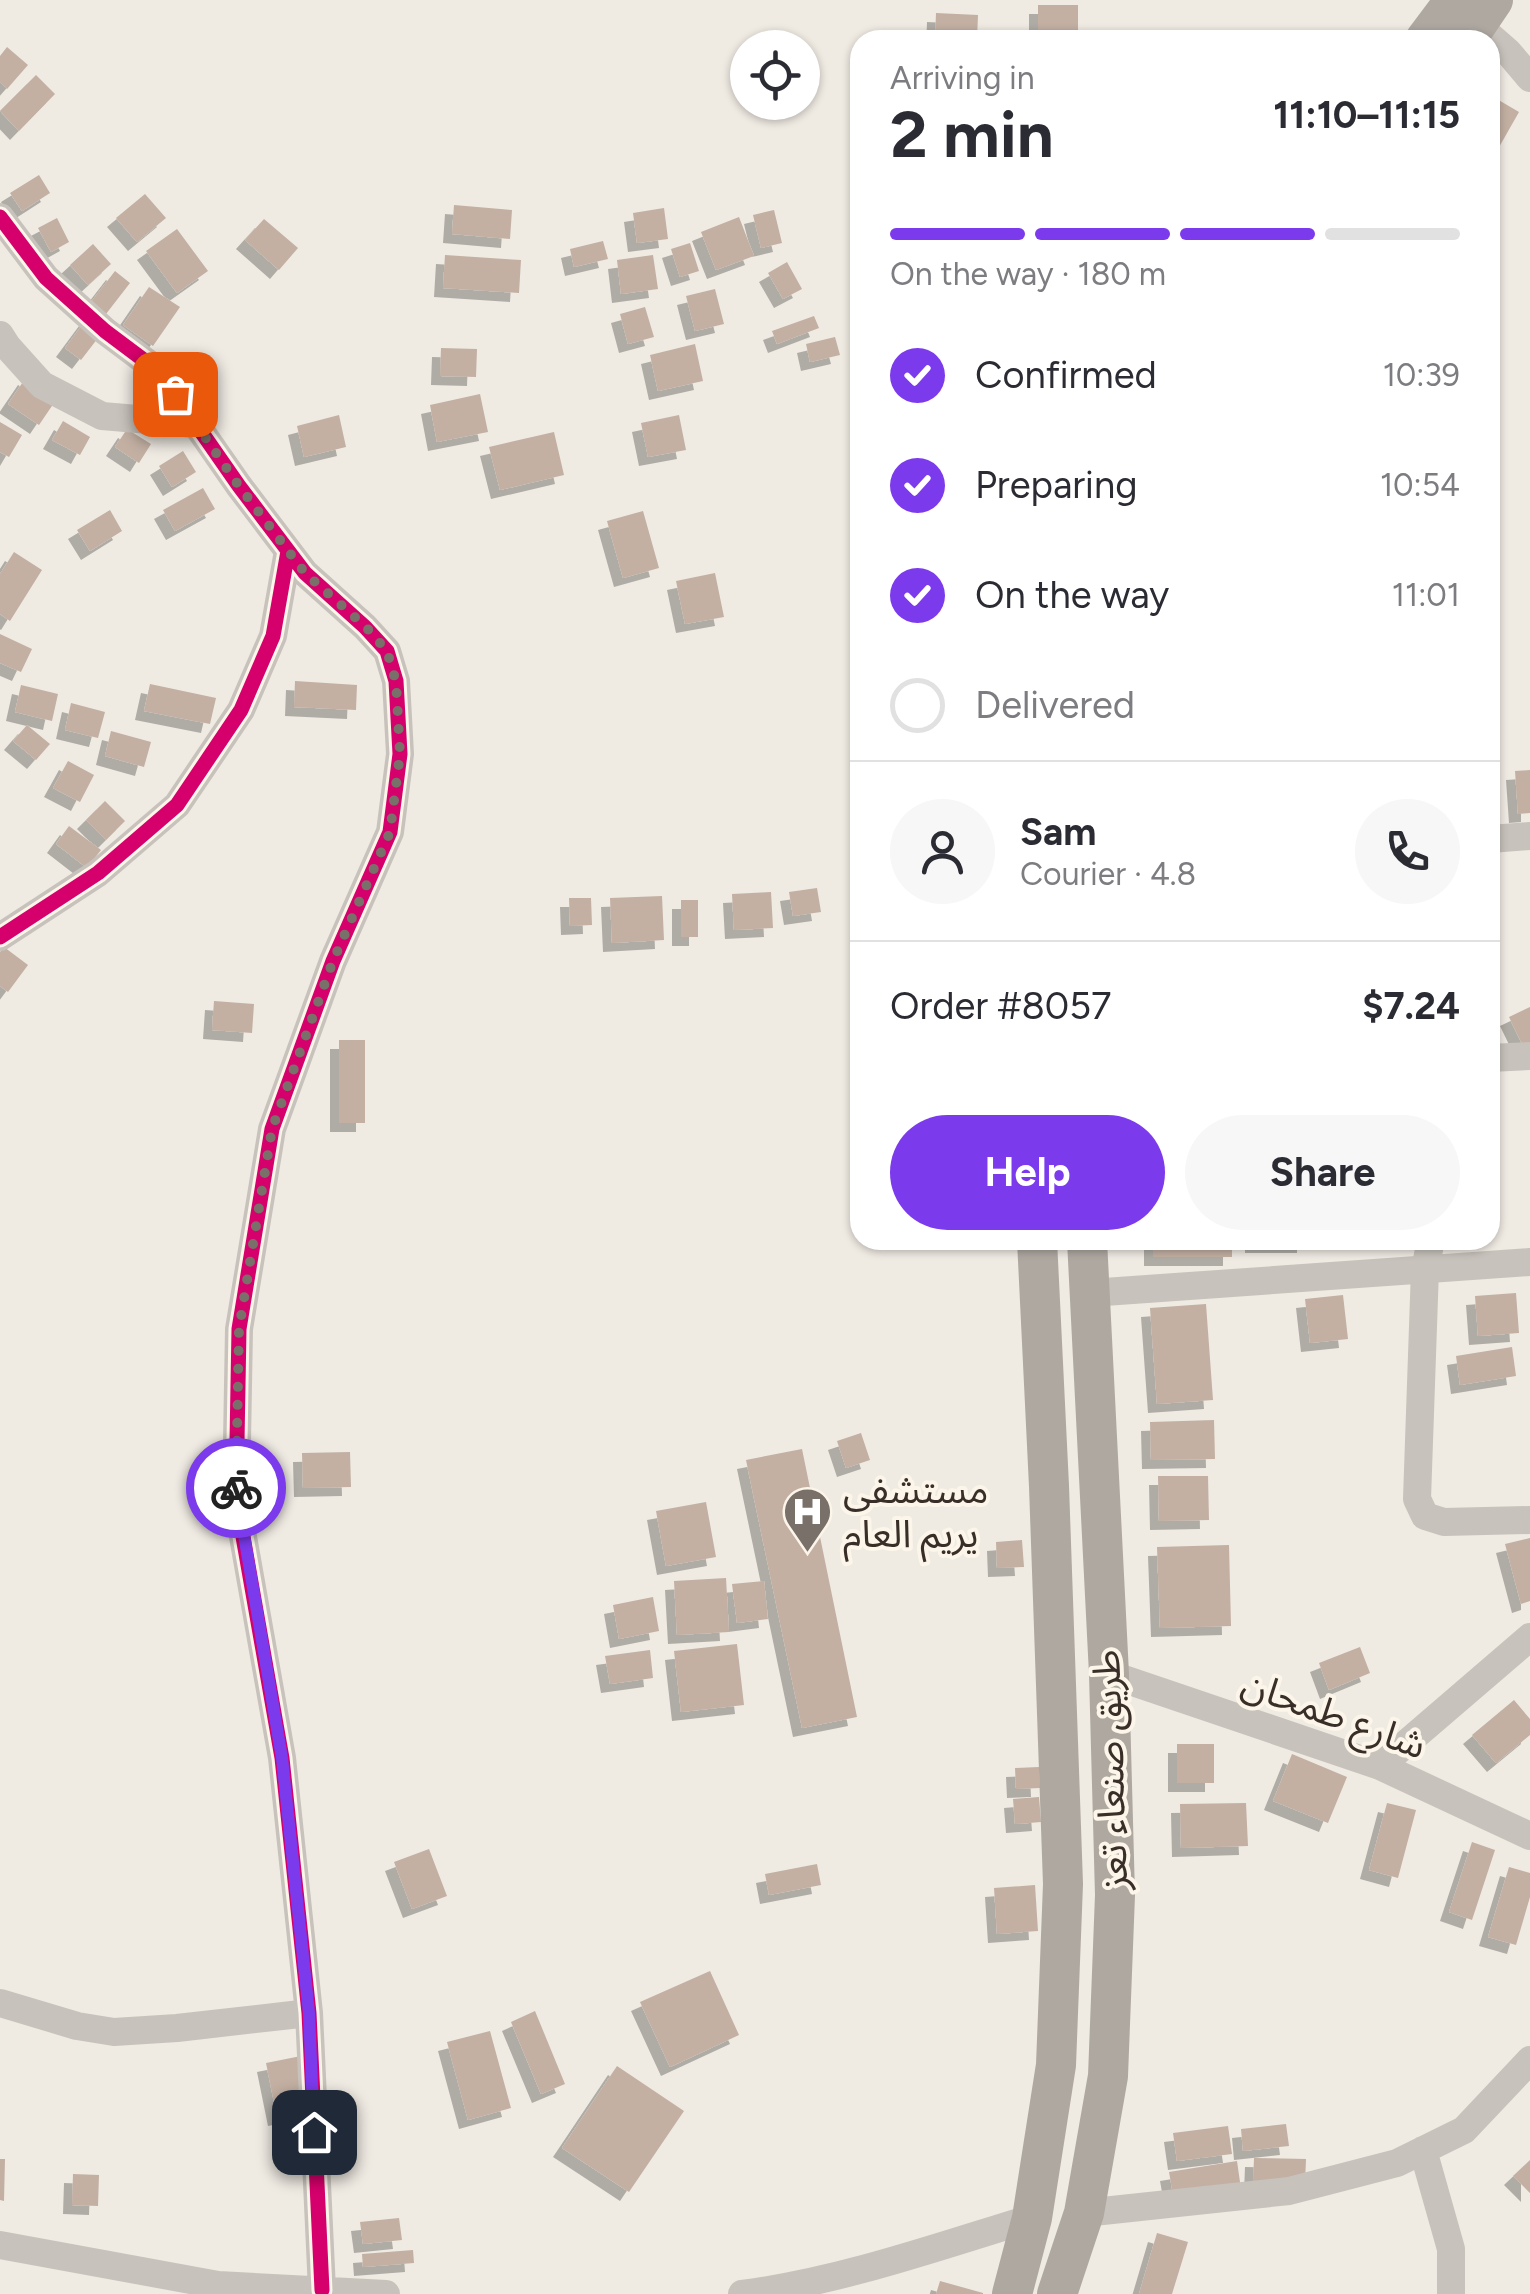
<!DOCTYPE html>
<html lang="en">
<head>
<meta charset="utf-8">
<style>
	body { margin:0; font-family:Figtree,"Noto Sans Arabic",sans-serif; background:#f7f7f7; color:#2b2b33; height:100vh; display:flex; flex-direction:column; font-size:38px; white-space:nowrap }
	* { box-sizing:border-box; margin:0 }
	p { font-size:32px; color:#7c7c81 }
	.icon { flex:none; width:55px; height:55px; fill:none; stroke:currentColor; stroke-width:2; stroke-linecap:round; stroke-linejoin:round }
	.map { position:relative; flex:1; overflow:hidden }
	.side { position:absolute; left:850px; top:30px; width:650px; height:1220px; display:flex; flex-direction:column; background:#fff; border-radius:30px; box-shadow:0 2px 8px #0004 }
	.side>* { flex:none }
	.buttons { position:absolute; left:730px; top:30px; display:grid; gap:20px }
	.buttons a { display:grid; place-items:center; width:90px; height:90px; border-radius:50%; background:#fff; box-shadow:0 2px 8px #0004; font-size:50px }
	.pin { position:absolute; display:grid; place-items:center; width:85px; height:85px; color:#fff; margin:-42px; border-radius:20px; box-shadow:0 5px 15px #0006 }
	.courier { position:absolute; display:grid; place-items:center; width:100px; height:100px; margin:-50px; border:8px solid #7c3aed; border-radius:50%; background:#fff; color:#222; box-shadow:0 2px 12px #0007 }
	.summary em { font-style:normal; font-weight:700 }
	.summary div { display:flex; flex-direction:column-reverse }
	.summary { display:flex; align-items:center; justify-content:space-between; height:170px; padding:0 40px }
	h1 { font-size:65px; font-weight:700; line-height:75px }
	.bar { display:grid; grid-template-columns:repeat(4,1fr); gap:15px 10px; align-content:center; height:120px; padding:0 40px }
	.bar i { height:12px; border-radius:8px; background:#e1e1e2 }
	.bar .current { background:#7c3aed }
	.bar p { grid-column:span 4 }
	.line { display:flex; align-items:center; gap:25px; padding:0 40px; border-top:2px solid #e1e1e2 }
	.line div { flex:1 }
	.round { display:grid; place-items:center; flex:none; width:105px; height:105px; border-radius:52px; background:#f7f7f7 }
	ol { padding:0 40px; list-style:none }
	li { display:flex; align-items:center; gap:30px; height:110px }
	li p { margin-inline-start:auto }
	li .icon { padding:10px; border-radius:50%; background:#7c3aed; color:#fff; stroke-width:4 }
	li:last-child { color:#7c7c81 }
	li i { width:55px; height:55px; border:5px solid #e1e1e2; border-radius:50% }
	.button { display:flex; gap:20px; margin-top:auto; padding:20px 40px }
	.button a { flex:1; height:115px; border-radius:60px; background:#7c3aed; color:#fff; font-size:40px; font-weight:700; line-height:115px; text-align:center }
	.button a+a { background:#f7f7f7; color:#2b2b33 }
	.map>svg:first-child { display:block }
	.building { fill:#c3b0a3; filter:url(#shadow) }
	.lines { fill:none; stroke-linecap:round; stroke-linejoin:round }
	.minor { stroke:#c7c2bb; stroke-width:28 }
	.highway { stroke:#aea8a1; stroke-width:40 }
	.cycleway-casing { stroke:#fbf5ea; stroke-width:21 }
	.cycleway { stroke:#d6006c; stroke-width:15 }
	.done { stroke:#797069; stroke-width:10; stroke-dasharray:0 18 }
	.route { stroke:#7c3aed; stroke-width:12 }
	.labels { text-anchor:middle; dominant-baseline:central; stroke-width:8; stroke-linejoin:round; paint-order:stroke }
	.poi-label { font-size:38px; fill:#392f28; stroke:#fbf5ea; text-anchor:start }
	.street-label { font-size:38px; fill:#392f28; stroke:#fbf5ea }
</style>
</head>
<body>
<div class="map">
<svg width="1530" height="2294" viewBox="0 0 1530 2294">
	<defs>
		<filter id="shadow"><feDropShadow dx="-9" dy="9" stdDeviation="0" flood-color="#0004"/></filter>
	</defs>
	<rect width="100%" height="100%" fill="#efeae2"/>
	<path class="building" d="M1038,5H1078V40H1038Z
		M936,13L978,15L977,40H935Z
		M7,47L28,65L7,89L0,82V56Z
		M36,75L55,94L19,131L0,111Z
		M1490,95L1519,112L1494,156L1490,154Z
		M39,175L50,193L22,211L10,193Z
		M145,194L166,218L137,242L116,218Z
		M454,205L512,210L510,239L452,234Z
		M664,208L668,239L637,243L633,213Z
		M774,210L782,243L761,248L753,215Z
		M739,217L754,256L716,270L701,232Z
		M57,218L69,242L51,252L38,228Z
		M264,219L298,248L279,270L245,240Z
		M177,229L208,271L177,293L146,251Z
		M603,241L608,259L574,267L570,249Z
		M690,243L699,271L680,277L671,249Z
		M93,244L111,264L88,285L70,265Z
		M445,255L521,260L519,293L443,288Z
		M653,255L658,289L621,294L617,260Z
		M787,262L802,289L783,299L768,273Z
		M115,271L130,283L106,314L91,302Z
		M149,287L180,307L153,346L123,325Z
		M715,289L724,324L695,331L686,296Z
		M645,307L654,337L628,344L620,314Z
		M814,316L819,328L777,344L772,331Z
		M88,317L105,329L81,360L65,348Z
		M835,337L840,355L810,362L806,344Z
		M695,344L703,381L658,391L650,355Z
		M441,348L477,349L476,377L440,376Z
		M27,376L58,397L39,425L8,404Z
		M480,394L488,432L437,442L430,405Z
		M339,415L346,447L304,457L297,426Z
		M679,415L686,450L648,457L641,423Z
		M63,421L90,437L80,455L52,440Z
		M0,422L22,435L9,457L0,452Z
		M127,429L151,444L139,463L115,447Z
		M554,432L564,475L500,490L489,447Z
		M183,451L196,472L172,487L159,466Z
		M203,488L215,509L175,531L163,510Z
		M110,510L122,531L90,551L77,530Z
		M643,511L659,568L623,578L607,521Z
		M14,552L42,570L10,621L0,614V574Z
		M715,573L724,617L685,624L676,581Z
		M0,634L32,649L21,672L0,663Z
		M295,681L357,685L356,710L294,707Z
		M150,684L216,698L210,724L144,711Z
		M21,685L58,694L52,721L15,712Z
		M71,703L105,712L98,738L65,730Z
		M27,725L50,744L36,760L13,741Z
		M111,731L151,742L144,767L105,756Z
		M68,761L94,775L80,802L53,788Z
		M1530,770V813L1518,814L1515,771Z
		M105,801L125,821L106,840L86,820Z
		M69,826L101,850L87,868L56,844Z
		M817,888L821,912L793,916L789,892Z
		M771,892L773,928L734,930L732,894Z
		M662,896L664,940L612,943L610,898Z
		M569,898H591L592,925L570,926Z
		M681,900H698V937H681Z
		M4,947L28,965L8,992L0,986V952Z
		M214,1001L254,1004L252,1033L212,1030Z
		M1530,1007V1045L1524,1048L1509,1017Z
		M339,1040H365V1123H339Z
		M1153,1240H1232V1257H1153Z
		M1254,1240H1306V1244H1254Z
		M1516,1293L1519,1333L1478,1336L1475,1296Z
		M1343,1295L1348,1339L1310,1343L1305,1299Z
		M1206,1304L1213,1400L1157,1404L1150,1308Z
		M1512,1347L1516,1376L1460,1385L1456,1356Z
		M1214,1420L1215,1459L1151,1460L1150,1422Z
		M861,1433L870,1460L846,1468L837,1441Z
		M802,1449L857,1717L802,1728L746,1460Z
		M350,1452L351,1487L303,1488L302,1453Z
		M1158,1476H1208L1209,1520L1159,1521Z
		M706,1502L716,1557L666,1566L656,1511Z
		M1530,1538V1601L1521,1604L1505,1544Z
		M1022,1540L1024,1567L997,1568L996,1542Z
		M1229,1545L1231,1626L1160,1628L1157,1547Z
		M726,1578L729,1632L677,1635L674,1581Z
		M764,1581L768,1619L737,1623L732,1584Z
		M653,1597L659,1631L619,1639L613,1605Z
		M737,1644L744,1705L681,1712L674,1651Z
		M1360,1647L1370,1673L1329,1690L1319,1663Z
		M650,1650L653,1678L610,1684L605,1656Z
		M1514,1700L1530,1719V1735L1496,1763L1472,1735Z
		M1177,1744H1214V1783H1177Z
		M1292,1754L1347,1777L1328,1823L1273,1801Z
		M1039,1767L1040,1788L1016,1789L1015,1768Z
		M1039,1797L1041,1822L1015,1824L1013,1799Z
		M1246,1803L1248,1846L1181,1848L1180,1804Z
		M1387,1803L1416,1810L1398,1878L1369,1870Z
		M1472,1842L1495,1850L1472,1920L1449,1912Z
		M429,1849L447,1896L412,1909L394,1862Z
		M817,1864L821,1885L769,1895L765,1874Z
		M1509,1867L1530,1873V1897L1516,1945L1488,1937Z
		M1035,1885L1038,1931L997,1934L994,1888Z
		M710,1971L739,2035L670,2067L640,2002Z
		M535,2011L565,2084L541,2094L511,2022Z
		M490,2031L511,2108L468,2120L447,2042Z
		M301,2056L312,2110L277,2117L266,2063Z
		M617,2066L684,2111L629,2192L562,2148Z
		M1286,2124L1289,2146L1243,2151L1241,2129Z
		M1228,2126L1232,2154L1177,2161L1173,2133Z
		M1254,2158L1306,2159L1305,2184L1253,2183Z
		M0,2159H5L4,2201L0,2200Z
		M1530,2160V2193L1513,2176Z
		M1237,2161L1241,2189L1174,2200L1169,2172Z
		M73,2174L99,2175L98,2206L72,2205Z
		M399,2218L402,2240L363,2244L360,2222Z
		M1157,2233L1188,2242L1172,2294H1139Z
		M413,2250L414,2263L363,2267L362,2254Z
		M940,2281L983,2293V2294H936Z"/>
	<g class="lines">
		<path class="minor" d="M1476,24L1508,52L1530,78
			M0,217L46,278L105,331L149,364L175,394L239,486L305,573L365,627L387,651L396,681L400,754L390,832L333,961L272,1129L239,1329L236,1497L282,1758L309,2013L322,2290
			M0,335L7,346L42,385L102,416L196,424
			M1490,839L1530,836
			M0,937L98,873L177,805L241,710L273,636L288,551
			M1490,1058L1530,1056
			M1431,1240L1425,1269L1417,1499L1425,1516L1444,1522L1530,1520
			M1090,1293L1530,1262
			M1109,1674L1380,1766L1530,1836
			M1380,1766L1530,1637
			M0,2003L77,2026L114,2032L177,2028L309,2013
			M1423,2150L1451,2249V2294
			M1084,2213L1289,2191L1397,2163L1464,2130L1530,2060
			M0,2245L218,2285L386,2294
			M742,2294C841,2281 937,2247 1032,2218"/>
		<path class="highway" d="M1425,40L1455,0
			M1466,40L1493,0
			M1012,2294L1032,2218L1056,2065L1063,1884L1049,1486L1037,1240
			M1057,2294L1084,2213L1108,2076L1115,1895L1109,1674L1087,1240"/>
		<defs>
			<path id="cycleway" d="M0,217L46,278L105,331L149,364L175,394L239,486L305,573L365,627L387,651L396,681L400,754L390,832L333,961L272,1129L239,1329L236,1497L282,1758L309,2013L322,2290
				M0,937L98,873L177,805L241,710L273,636L288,551"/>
		</defs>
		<use href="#cycleway" class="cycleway-casing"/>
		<use href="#cycleway" class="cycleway"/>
	</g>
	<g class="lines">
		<path class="done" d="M175,394L239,486L305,573L366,627L387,651L396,682L400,754L390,832L333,961L272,1129L239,1329L236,1488"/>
		<path class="route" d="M236,1488L282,1758L309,2013L314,2132"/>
	</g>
	<defs>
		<symbol id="hospital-pin" viewBox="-11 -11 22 30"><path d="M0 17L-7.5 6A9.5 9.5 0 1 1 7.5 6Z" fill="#797069" stroke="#fbf5ea"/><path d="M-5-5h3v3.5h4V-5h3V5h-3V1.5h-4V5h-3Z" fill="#fff"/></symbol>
	</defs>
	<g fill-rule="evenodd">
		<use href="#hospital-pin" x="780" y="1484" width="55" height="75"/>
	</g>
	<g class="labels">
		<g class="poi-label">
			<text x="843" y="1490">مستشفى<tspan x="843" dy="44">يريم العام</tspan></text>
		</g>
		<g class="street-label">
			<text transform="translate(1334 1714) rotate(20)">شارع طمحان</text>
			<text transform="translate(1110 1770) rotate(-92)">طريق صنعاء تعز</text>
		</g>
	</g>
</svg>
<div class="buttons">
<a><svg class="icon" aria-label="locate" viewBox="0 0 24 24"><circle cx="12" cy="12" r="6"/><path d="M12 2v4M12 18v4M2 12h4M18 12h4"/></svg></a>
</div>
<div class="pin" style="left:175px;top:394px;background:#ea580c"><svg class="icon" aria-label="bag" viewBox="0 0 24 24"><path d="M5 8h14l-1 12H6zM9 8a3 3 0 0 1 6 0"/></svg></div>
<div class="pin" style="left:314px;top:2132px;background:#1f2937"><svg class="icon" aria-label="home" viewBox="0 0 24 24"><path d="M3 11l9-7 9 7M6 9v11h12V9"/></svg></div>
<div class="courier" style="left:236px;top:1488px"><svg class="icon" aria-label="bike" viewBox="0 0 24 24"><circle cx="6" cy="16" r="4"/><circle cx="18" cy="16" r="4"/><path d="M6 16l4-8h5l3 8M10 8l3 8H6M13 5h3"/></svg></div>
<section class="side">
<div class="summary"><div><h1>2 min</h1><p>Arriving in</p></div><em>11:10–11:15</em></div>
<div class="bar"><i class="current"></i><i class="current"></i><i class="current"></i><i></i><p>On the way · 180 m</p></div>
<ol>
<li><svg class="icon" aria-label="check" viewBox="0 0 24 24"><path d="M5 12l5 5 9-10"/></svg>Confirmed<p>10:39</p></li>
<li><svg class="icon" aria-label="check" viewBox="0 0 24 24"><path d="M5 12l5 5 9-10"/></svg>Preparing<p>10:54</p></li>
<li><svg class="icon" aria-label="check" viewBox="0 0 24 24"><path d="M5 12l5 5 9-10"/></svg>On the way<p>11:01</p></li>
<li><i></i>Delivered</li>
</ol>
<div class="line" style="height:180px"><a class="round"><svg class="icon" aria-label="person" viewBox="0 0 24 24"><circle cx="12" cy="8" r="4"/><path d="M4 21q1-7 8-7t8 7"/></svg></a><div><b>Sam</b><p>Courier · 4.8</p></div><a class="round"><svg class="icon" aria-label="phone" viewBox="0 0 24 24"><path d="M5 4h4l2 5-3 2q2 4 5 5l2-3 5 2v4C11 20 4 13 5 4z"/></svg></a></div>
<div class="line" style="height:130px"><div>Order #8057</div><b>$7.24</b></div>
<div class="button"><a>Help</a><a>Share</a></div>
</section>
</div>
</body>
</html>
